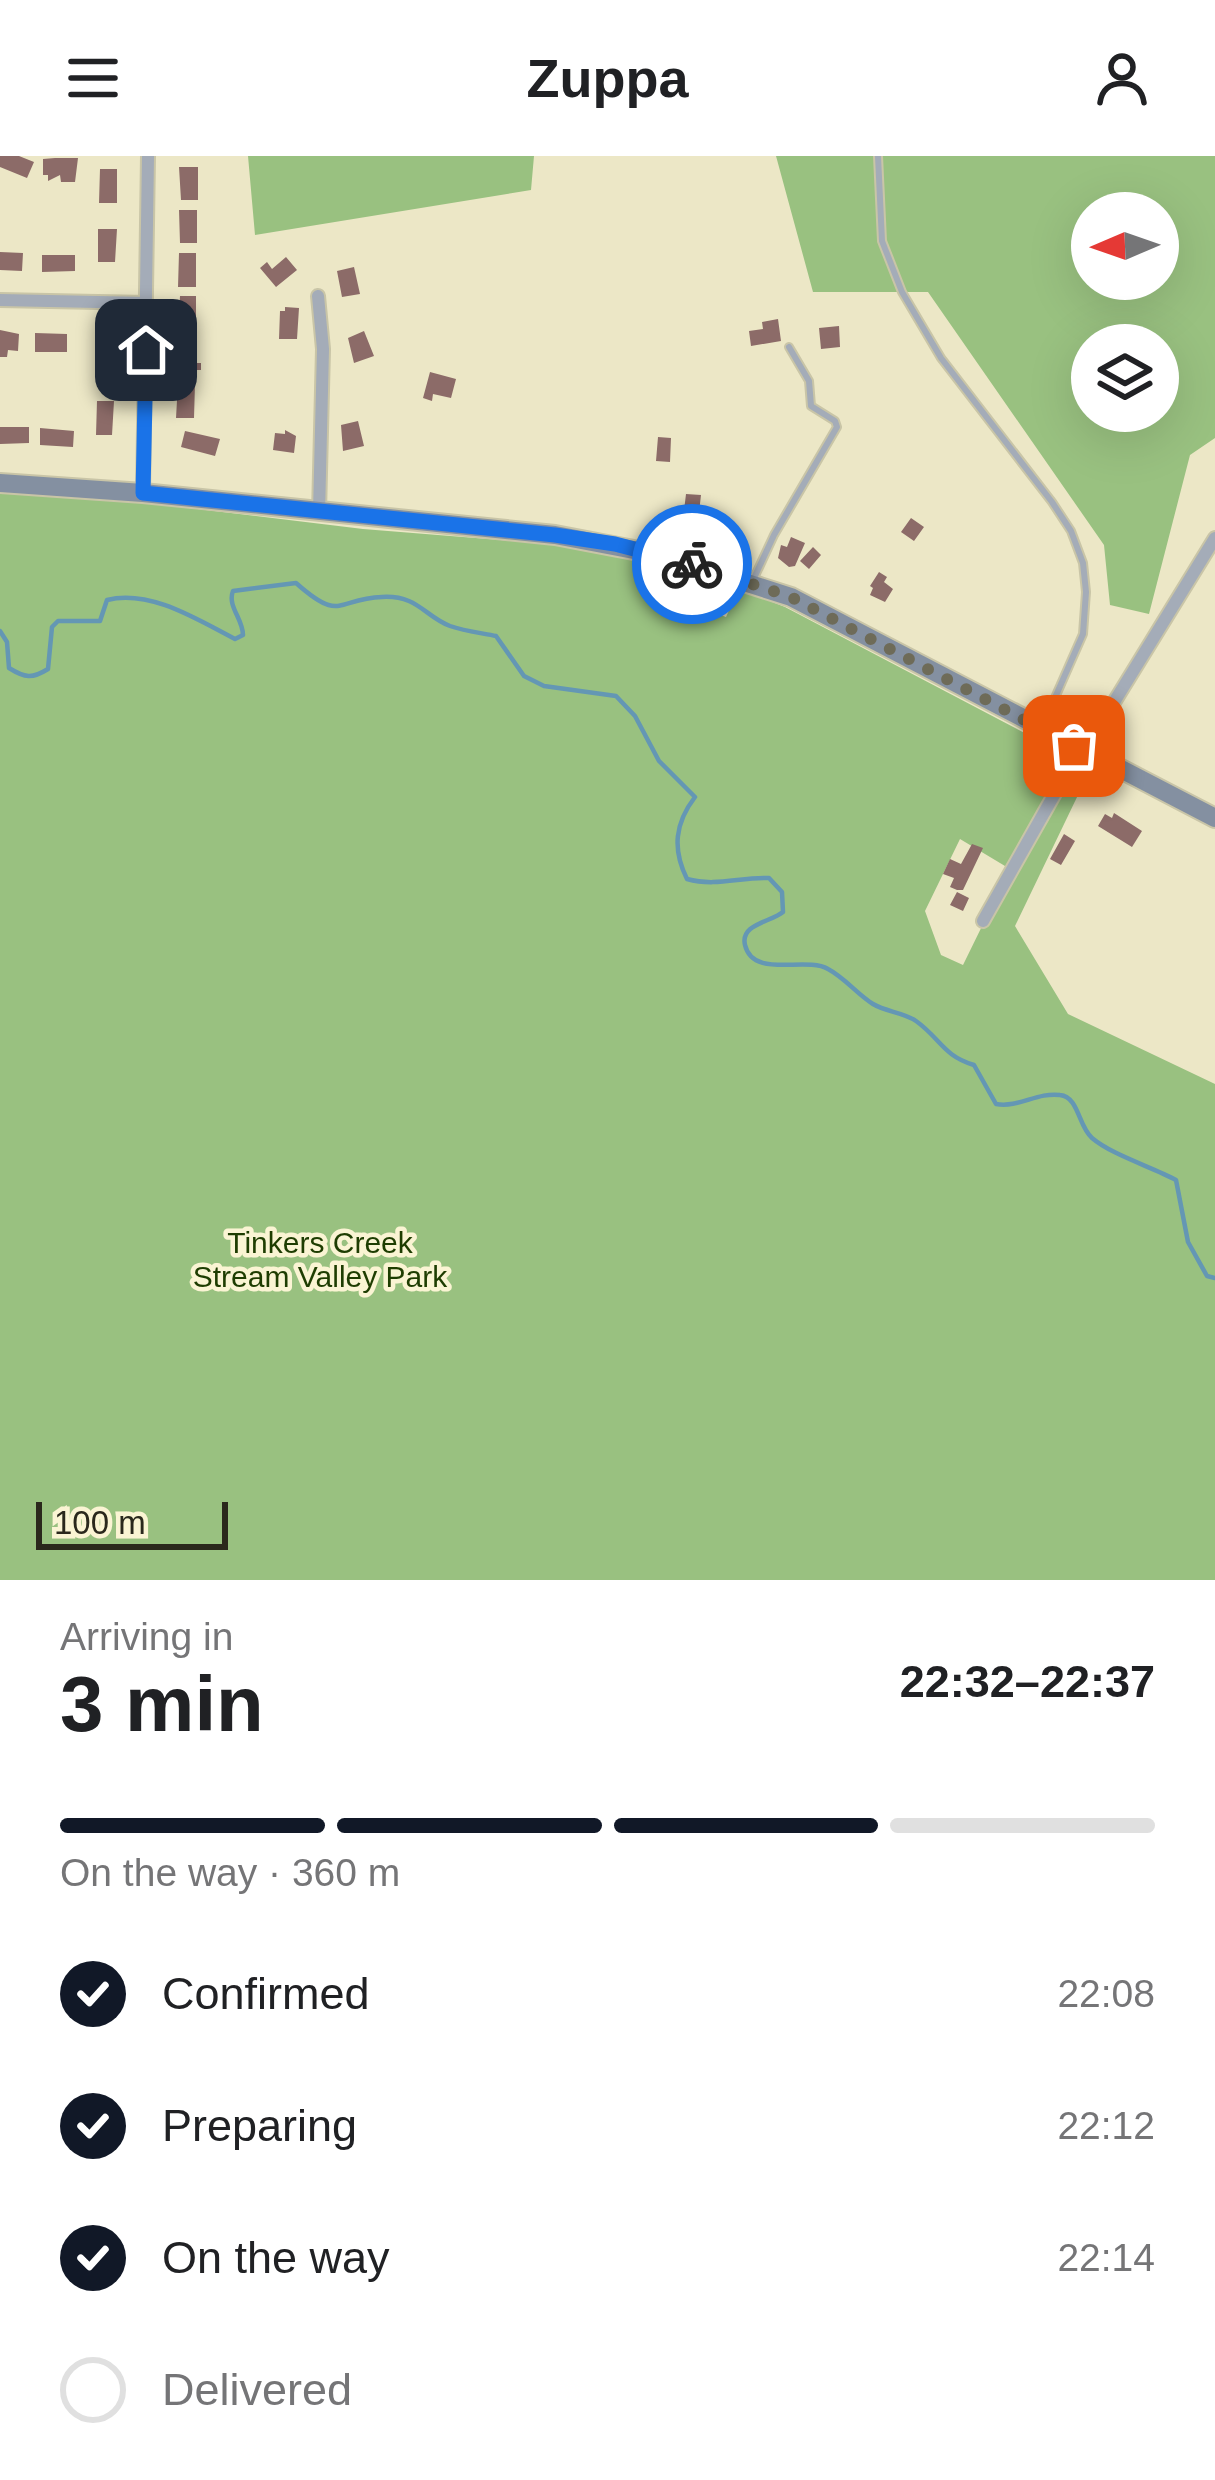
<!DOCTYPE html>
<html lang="en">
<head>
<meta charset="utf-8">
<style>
	body { margin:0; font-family:Arial,sans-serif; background:#f6f6f6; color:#202124; height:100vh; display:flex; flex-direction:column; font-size:45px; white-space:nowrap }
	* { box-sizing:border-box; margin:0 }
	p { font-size:39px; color:#757577 }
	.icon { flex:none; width:66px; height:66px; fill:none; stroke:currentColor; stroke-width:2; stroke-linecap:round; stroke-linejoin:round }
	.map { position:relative; height:1424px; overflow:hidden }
	.details { display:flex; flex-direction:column; background:#fff; flex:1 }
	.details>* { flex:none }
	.needle { width:78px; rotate:268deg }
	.fabs { position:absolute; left:1071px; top:36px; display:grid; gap:24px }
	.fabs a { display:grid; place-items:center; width:108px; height:108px; border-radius:50%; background:#fff; box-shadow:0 12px 48px #0002; font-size:60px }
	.scale { position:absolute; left:36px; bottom:30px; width:192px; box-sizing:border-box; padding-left:12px; border:6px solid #2a281c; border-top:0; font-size:33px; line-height:42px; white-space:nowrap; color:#2a281c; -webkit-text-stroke:9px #faf4d3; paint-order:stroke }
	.pin { position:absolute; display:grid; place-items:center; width:102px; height:102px; color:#fff; margin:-51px; border-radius:24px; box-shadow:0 6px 18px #0006 }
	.courier { position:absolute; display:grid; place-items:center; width:120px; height:120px; margin:-60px; border:9px solid #1a73e8; border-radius:50%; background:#fff; color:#222; box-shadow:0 3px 15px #0007 }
	.head em { font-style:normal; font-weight:600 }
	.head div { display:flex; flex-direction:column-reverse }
	.head { display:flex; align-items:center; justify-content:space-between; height:204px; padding:0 60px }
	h1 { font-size:78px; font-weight:600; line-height:90px }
	.bar { display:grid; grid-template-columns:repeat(4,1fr); gap:18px 12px; align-content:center; height:144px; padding:0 60px }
	.bar i { height:15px; border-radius:9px; background:#e0e0e0 }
	.bar .selected { background:#111827 }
	.bar p { grid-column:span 4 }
	ol { padding:0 60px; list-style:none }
	li { display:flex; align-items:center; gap:36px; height:132px }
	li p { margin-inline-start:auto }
	li .icon { padding:12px; border-radius:50%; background:#111827; color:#fff; stroke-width:4 }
	li:last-child { color:#757577 }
	li i { width:66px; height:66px; border:6px solid #e0e0e0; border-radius:50% }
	header { display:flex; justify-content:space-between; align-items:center; height:156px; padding:0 60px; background:#fff; font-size:54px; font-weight:600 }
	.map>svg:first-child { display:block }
	.green { fill:#99c180; fill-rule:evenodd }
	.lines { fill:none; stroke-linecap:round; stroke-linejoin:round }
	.stream { stroke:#6497b4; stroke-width:4.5 }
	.building { fill:#8c6b68 }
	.lane-casing { stroke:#c9c5a7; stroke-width:10 }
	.street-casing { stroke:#c9c5a7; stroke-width:16 }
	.secondary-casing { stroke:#c9c5a7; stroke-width:22 }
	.lane { stroke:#a4acb8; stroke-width:6 }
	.street { stroke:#a4acb8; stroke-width:12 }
	.secondary { stroke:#8490a1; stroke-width:18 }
	.done { stroke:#6e6b58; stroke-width:12; stroke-dasharray:0 21.6 }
	.route { stroke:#1a73e8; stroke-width:15 }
	.labels { text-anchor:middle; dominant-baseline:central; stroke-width:9; stroke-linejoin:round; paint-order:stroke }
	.park-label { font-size:30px; fill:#1e3d01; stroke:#faf4d3 }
</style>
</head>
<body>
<header><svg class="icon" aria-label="menu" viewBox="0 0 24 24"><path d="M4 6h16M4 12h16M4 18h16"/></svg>Zuppa<svg class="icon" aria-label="person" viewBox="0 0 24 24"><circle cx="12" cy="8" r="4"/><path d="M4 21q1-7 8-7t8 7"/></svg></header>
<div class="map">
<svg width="1215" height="1424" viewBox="0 0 1215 1424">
	<rect width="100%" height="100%" fill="#ece7c6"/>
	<path class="green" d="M248,0H534L531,34L255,79Z
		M776,0H1215V282L1190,299L1149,458L1110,449L1104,389L928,136H813ZM1092,57H1158V123H1092ZM1092,189H1158V255H1092Z
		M0,336L131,345L363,373L552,388L635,401L711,422L699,451L726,461L739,433L785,451L1091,612L1015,770L1068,858L1215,928V1424H0ZM960,683L1010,713L963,809L941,799L925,755Z"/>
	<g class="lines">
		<path class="stream" d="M0,475L7,486L9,512C25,522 32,523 48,513L52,471L58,465H100L107,444C150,433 198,464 235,483L243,479C243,463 227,450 233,435L296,427C341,467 336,443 382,441C418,439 424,460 450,470C464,475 481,477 496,480L524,520L544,530L616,540L635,560L659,605L695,641C675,667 672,693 687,723C716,731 740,721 769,722L782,736L783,756C771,766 740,768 745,789C753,823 805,800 828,813C845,822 857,838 873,848C886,856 903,856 916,865C940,882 943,900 974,909L996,948C1019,952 1037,936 1060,939C1079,941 1078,970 1092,982C1112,999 1152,1011 1176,1024L1188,1086L1207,1120L1215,1122"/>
	</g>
	<path class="building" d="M0,0H19L34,6L27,22L0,11Z
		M55,2H78L75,26H61L60,19L48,25V19H43V3Z
		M179,11H198V44H181Z
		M100,13H117V47H99Z
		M179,54H197V87H180Z
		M98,73H117L115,106H98Z
		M0,96L23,97L22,115L0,114Z
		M179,97H196V131H178Z
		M42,99H75V115L42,116Z
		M286,101L297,114L276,131L260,112L267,106L272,113Z
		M354,111L360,138L342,141L337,115Z
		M180,140H196V175L178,174Z
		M285,151L299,152L297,183H279L280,155H285Z
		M778,163L781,185L751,190L749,175L763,173L762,166Z
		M839,170L840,191L821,193L819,172Z
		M0,174L19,178L18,195L8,194L7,201H0Z
		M364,175L374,200L354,207L348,182Z
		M35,177L67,178V196H35Z
		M179,184H195V207H201V214H195V219H177Z
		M97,188H115V215H97Z
		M430,216L456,223L451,242L433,238L432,245L423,242Z
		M178,227L195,228L194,262H176Z
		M97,245H114L112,279H96Z
		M358,265L364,290L343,295L341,269Z
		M0,271H29V287L0,288Z
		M40,272L74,275L73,291L40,289Z
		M285,274L296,280L294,297L273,294L275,277L285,278Z
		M185,275L220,283L215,300L181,291Z
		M658,281L671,282L670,306L656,305Z
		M686,338L701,339L698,365L683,363Z
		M911,362L924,371L914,385L901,376Z
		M791,381L805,387L795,410L789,411L778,402L781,389L787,391Z
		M813,391L821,399L809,413L800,405Z
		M879,416L887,421L884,426L893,433L885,446L870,439L873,432L870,430Z
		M1114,657L1142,675L1132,691L1098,670L1105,658L1112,662Z
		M1064,678L1075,685L1061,709L1050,703Z
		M972,688L983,692L963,734H957L950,731L954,722L943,718L950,703L961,708Z
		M957,736L969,742L963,755L950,749Z"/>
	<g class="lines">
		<defs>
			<path id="lane" d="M878,0L882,85L902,136L941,202L1052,346L1071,375L1083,407L1086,436L1083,478L1043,569
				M754,422L774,379L837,271L835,265L811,250L809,225L789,191"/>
			<path id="street" d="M318,140L323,193L319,357
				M0,144L147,147
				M143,337L148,0
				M1084,595L1215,382
				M983,765L1058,632L1074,590"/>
			<path id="secondary" d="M0,327L143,337L555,379L660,399L791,441L1215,662"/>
		</defs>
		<use href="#lane" class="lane-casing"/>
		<use href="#street" class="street-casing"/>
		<use href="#secondary" class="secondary-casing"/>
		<use href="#lane" class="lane"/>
		<use href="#street" class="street"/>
		<use href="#secondary" class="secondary"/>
	</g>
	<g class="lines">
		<path class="done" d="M692,408L791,441L1074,590"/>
		<path class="route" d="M146,194L143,337L555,379L615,388L692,408"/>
	</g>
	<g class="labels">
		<g class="park-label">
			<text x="320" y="1086">Tinkers Creek<tspan x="320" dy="34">Stream Valley Park</tspan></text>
		</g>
	</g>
</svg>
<div class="fabs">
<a><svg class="needle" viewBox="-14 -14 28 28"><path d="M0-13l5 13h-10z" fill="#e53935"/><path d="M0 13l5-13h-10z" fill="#757577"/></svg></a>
<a><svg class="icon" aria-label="layers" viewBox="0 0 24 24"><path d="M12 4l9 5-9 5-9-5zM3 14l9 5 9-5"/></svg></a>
</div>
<div class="scale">100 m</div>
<div class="pin" style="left:1074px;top:590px;background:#ea580c"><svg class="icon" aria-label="bag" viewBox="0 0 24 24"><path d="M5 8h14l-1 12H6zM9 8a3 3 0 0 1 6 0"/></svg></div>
<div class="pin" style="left:146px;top:194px;background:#1f2937"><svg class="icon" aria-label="home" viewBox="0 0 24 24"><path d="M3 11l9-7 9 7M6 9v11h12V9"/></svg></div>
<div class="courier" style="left:692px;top:408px"><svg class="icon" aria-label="bike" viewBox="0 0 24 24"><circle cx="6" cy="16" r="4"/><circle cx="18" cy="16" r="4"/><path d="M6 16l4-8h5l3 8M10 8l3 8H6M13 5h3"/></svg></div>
</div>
<section class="details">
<div class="head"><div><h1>3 min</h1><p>Arriving in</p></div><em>22:32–22:37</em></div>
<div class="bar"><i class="selected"></i><i class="selected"></i><i class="selected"></i><i></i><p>On the way · 360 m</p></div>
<ol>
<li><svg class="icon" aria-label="check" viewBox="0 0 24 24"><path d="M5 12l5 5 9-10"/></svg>Confirmed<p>22:08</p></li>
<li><svg class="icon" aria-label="check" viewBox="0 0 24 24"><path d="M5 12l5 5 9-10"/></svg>Preparing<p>22:12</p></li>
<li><svg class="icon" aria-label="check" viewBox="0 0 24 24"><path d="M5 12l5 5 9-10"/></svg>On the way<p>22:14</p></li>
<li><i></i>Delivered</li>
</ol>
</section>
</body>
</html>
